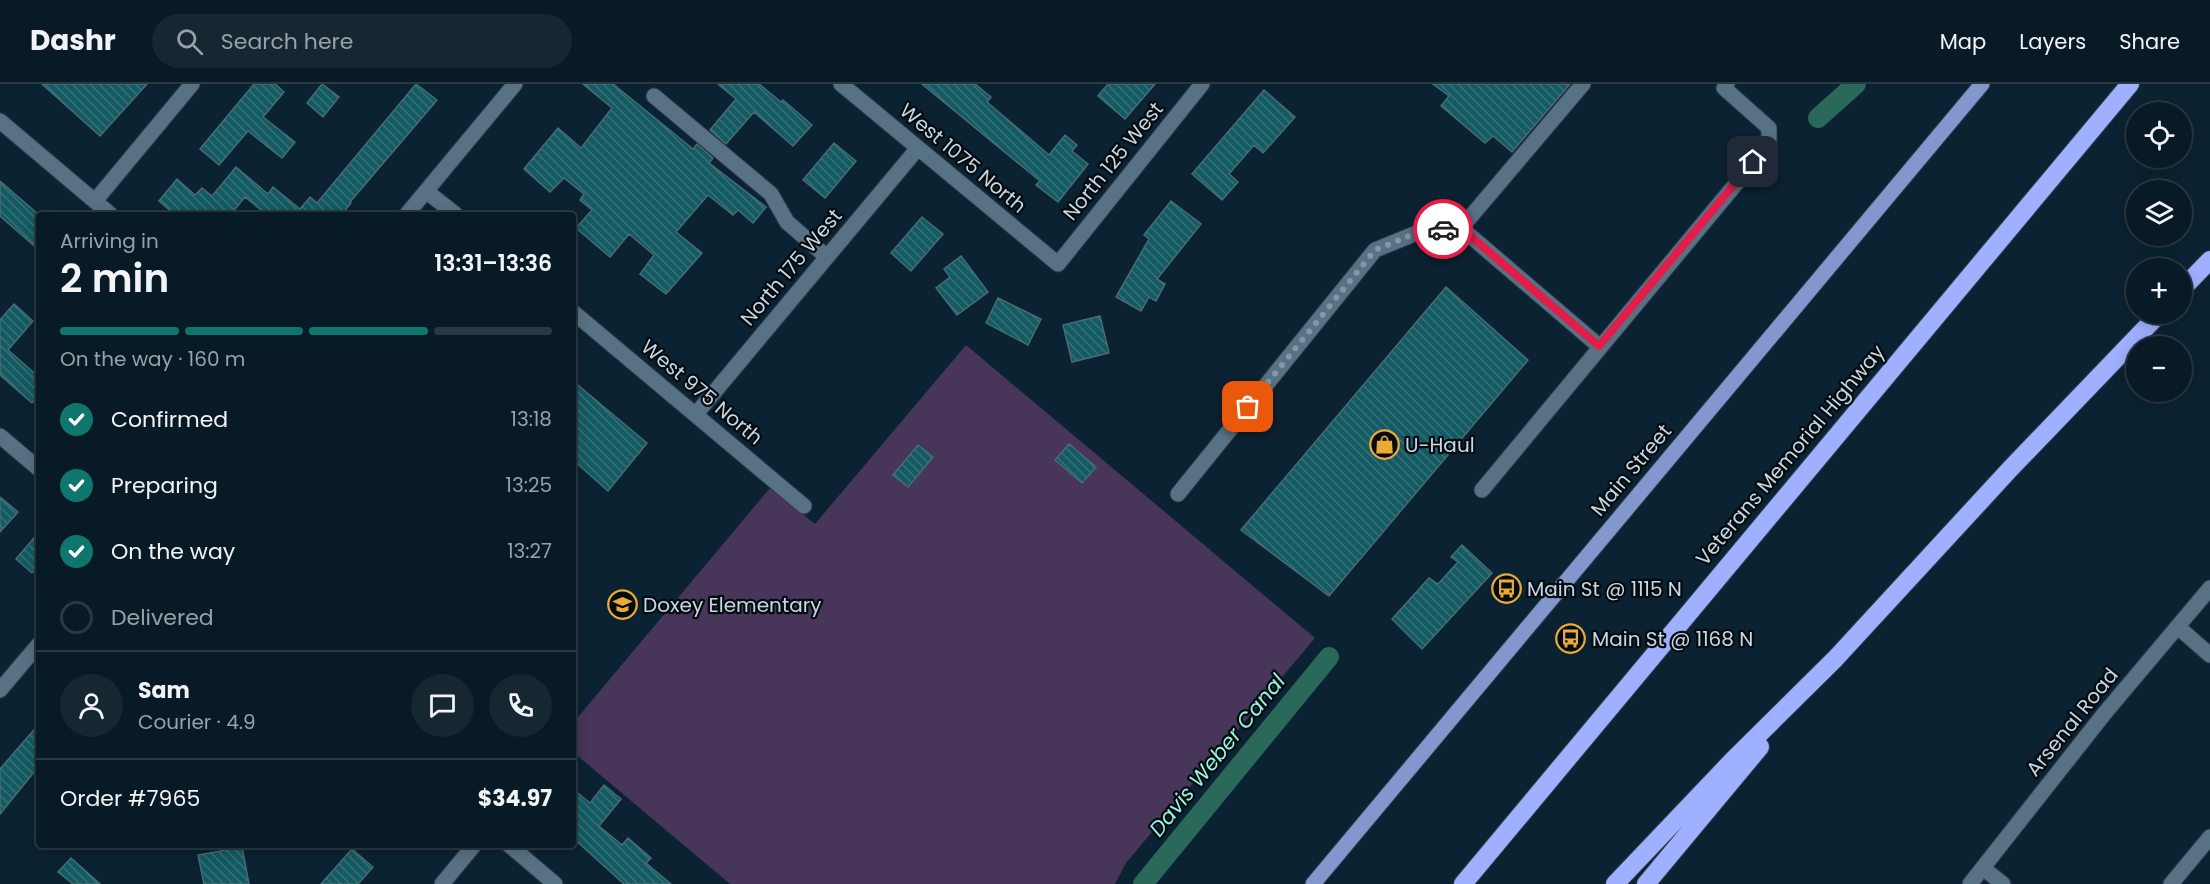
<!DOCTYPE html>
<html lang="en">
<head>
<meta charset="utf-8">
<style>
	body { margin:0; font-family:Poppins,sans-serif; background:#162732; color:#f1f3f6; height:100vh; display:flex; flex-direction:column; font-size:22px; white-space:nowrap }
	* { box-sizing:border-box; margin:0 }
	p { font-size:20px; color:#98a1a7 }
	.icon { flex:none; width:33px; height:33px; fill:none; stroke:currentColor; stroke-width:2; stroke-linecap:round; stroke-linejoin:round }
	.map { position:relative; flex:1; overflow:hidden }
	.panel { position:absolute; left:36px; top:128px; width:540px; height:636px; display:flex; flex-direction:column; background:#081a26; border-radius:6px; box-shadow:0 3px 15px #0003,0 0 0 2px #293843 }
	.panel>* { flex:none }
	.buttons { position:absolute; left:2126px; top:18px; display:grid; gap:12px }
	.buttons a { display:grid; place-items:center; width:66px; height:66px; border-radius:50%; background:#081a26; box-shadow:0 3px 15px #0003,0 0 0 2px #293843; font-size:30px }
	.pin { position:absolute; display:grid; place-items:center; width:51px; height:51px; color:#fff; margin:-26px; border-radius:12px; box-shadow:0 3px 9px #0006 }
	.courier { position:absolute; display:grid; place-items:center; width:60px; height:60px; margin:-30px; border:4px solid #e11d48; border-radius:50%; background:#fff; color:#222; box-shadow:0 2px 8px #0007 }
	.headline em { font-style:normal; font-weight:600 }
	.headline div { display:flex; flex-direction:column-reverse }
	.headline { display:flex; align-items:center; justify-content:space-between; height:102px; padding:0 24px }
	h1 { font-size:39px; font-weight:600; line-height:45px }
	.bar { display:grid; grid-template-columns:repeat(4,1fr); gap:9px 6px; align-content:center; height:72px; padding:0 24px }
	.bar i { height:8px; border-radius:4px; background:#293843 }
	.bar .current { background:#0f766e }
	.bar p { grid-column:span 4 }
	.line { display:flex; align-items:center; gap:15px; padding:0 24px; border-top:2px solid #293843 }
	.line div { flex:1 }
	.round { display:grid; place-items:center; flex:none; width:63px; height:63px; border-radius:32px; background:#162732 }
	ol { padding:0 24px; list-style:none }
	li { display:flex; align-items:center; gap:18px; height:66px }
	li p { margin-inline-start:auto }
	li .icon { padding:6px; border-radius:50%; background:#0f766e; color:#fff; stroke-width:4 }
	li:last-child { color:#98a1a7 }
	li i { width:33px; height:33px; border:3px solid #293843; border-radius:50% }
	header { display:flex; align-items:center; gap:36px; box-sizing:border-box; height:84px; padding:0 30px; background:#081a26; border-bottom:2px solid #293843 }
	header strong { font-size:28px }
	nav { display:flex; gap:33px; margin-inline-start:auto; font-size:21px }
	.search { width:420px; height:54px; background:#162732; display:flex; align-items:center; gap:15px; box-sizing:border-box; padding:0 21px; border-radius:33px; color:#98a1a7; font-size:22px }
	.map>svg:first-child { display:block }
	.park { fill:#47355a }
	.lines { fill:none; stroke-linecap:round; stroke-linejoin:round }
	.canal { stroke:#2a6859; stroke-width:20 }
	.building { fill:url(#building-back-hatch); stroke:#486c72; stroke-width:1.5 }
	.minor-casing { stroke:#303c49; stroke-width:17 }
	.major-casing { stroke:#303c49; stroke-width:17 }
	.highway-casing { stroke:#303c49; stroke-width:20 }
	.minor { stroke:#587285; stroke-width:15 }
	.major { stroke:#8297ce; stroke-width:15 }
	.highway { stroke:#9eb0ff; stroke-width:18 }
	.done { stroke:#8697a4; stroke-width:6; stroke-dasharray:0 10.8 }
	.route { stroke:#e11d48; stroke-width:8 }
	.labels { text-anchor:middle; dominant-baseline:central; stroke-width:4.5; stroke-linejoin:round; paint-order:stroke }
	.street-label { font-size:20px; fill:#c8d6e1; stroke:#030b11 }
	.poi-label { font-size:20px; fill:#c8d6e1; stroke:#030b11; text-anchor:start }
	.water-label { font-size:21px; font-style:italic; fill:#95f4db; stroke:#030b11 }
</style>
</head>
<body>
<header>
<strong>Dashr</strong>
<div class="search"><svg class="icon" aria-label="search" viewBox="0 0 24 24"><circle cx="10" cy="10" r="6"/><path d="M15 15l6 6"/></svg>Search here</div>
<nav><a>Map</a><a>Layers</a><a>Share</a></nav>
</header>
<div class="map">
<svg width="2210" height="800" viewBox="0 0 2210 800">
	<defs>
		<pattern id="building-back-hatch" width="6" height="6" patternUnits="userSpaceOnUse" patternTransform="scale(1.5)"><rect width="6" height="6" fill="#135a63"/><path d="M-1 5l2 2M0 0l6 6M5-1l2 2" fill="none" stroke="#347179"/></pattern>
	</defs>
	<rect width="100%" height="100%" fill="#0b2232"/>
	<path class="park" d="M966,261L1315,554L1126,779L1115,800H730L573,668V639L770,404L815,440Z"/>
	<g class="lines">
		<path class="canal" d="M1818,34L1856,0
			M1143,800L1329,573"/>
	</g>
	<path class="building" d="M42,0H147L100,52Z
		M254,0H275L284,8L263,33L295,58L282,74L248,47L219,81L200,65Z
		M322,0L339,13L323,33L307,19Z
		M416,0L437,16L350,118L351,119L342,130H266L245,113L231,130H174L159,117L177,95L195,111L202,104L212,112L236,83L268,110L273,103L300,125L310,113L317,119Z
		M583,0H613L693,65L697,60L713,74L709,79L766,123L753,139L738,126L733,131L708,111L676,148L702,169L666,210L640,190L654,171L629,150L610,173L576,144L592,126L580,116L584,110L564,94L550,108L524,85L558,44L581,64L612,24Z
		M718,0H759L781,18L783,16L812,41L793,62L754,28L726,60L710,46L736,15Z
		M922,0H975L991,13L987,18L1049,71L1065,51L1077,61L1072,67L1088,80L1058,118L1036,101L1040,97Z
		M1108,0H1155L1125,35L1098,12Z
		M1433,0H1570L1512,68L1493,52L1485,59L1441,22L1449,12Z
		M1264,6L1295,33L1263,69L1254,61L1229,90L1238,98L1222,116L1192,90Z
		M834,59L856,77L825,114L803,96Z
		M0,97L39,131V166L0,132Z
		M1171,117L1201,140L1157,195L1165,200L1156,217L1149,213L1141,227L1116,213L1149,155L1144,151Z
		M922,133L943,150L911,187L891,169Z
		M961,172L988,208L957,231L936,204L950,193L944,185Z
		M1446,203L1528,276L1329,512L1241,446Z
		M998,214L1041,235L1028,261L986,239Z
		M14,220L33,237L8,266L39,293V310L32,319L0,291V236Z
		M1100,232L1109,269L1072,278L1063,241Z
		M573,297L647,359L608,407L573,376Z
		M1069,360L1096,383L1082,399L1055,376Z
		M918,361L933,373L908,403L893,391Z
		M0,413L18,428L0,448Z
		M39,448V480L32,489L16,475Z
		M1462,461L1492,489L1422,565L1392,535L1429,494L1438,500L1458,478L1451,473Z
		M39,640V682L0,730V685Z
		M604,701L621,715L599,742L622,761L628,754L651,774L646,779L671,800H624L573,754V705L590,719Z
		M242,763L249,800H204L198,771Z
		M352,765L373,783L358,800H321Z
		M71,774L100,800H73L58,788Z"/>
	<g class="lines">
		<defs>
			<path id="minor" d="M841,0L1058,180L1202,0
				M654,12L771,110L787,138L827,173
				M0,37L110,130
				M426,107L455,130
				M95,117L192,0
				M407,130L515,0
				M1461,144L1583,0
				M573,228L804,422
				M696,330L918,64
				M0,352L39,385
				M1482,406L1769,60V44L1724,4L1727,0
				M1178,410L1375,166L1424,146L1461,144L1599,262
				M2178,543L2210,571
				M0,606L39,560
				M508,760L555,800
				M1983,784L2003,800
				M442,800L475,760
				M1970,800L2104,630L2210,504
				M2171,800L2210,753"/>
			<path id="major" d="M1313,800L1982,0"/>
			<path id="highway" d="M2181,206L2210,176
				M1463,800L2130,0
				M1615,800L1732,677L1835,575L2011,384L2159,230
				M1646,800L1760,663"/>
		</defs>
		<use href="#minor" class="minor-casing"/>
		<use href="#major" class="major-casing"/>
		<use href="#highway" class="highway-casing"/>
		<use href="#minor" class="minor"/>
		<use href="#major" class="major"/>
		<use href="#highway" class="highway"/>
	</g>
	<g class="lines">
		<path class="done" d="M1248,323L1375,166L1424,146L1443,145"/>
		<path class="route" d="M1443,145L1461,144L1599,262L1753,78"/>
	</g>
	<defs>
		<symbol id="shop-ring" viewBox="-11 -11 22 22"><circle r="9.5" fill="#030b11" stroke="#eaaa38" stroke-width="1.5"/><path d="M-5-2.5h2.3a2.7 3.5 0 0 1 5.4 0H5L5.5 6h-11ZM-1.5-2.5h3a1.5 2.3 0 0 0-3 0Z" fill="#eaaa38"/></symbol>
		<symbol id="bus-ring" viewBox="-11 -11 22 22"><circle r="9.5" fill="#030b11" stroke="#eaaa38" stroke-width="1.5"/><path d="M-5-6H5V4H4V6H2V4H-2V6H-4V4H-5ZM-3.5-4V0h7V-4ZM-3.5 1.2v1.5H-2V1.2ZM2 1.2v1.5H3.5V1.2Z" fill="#eaaa38"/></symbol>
		<symbol id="school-ring" viewBox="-11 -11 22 22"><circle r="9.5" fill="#030b11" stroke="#eaaa38" stroke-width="1.5"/><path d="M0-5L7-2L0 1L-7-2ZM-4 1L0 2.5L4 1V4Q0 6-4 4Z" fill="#eaaa38"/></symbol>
	</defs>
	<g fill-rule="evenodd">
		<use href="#shop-ring" x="1368" y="344" width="33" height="33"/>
		<use href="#bus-ring" x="1490" y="488" width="33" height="33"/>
		<use href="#school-ring" x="606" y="504" width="33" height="33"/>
		<use href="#bus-ring" x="1554" y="538" width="33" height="33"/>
	</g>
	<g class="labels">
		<g class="street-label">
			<text transform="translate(963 74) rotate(40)">West 1075 North</text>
			<text transform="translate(1113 77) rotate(-51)">North 125 West</text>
			<text transform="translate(791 183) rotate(-50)">North 175 West</text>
			<text transform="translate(702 308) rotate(40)">West 975 North</text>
			<text transform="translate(1790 371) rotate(-50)">Veterans Memorial Highway</text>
			<text transform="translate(1631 386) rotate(-50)">Main Street</text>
			<text transform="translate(2072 638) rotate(-51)">Arsenal Road</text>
		</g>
		<g class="poi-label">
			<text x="1405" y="361">U-Haul</text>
			<text x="1527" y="505">Main St @ 1115 N</text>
			<text x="643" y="521">Doxey Elementary</text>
			<text x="1592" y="555">Main St @ 1168 N</text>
		</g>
		<g class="water-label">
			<text transform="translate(1217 671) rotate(-51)">Davis Weber Canal</text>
		</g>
	</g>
</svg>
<div class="buttons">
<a><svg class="icon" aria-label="locate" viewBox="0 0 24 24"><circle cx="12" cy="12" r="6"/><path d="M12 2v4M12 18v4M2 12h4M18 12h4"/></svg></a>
<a><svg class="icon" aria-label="layers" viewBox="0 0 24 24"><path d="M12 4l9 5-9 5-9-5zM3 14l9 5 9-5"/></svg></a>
<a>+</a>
<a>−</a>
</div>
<div class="pin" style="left:1248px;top:323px;background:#ea580c"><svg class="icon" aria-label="bag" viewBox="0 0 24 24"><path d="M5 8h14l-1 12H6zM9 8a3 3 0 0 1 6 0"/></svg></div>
<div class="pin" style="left:1753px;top:78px;background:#1f2937"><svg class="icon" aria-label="home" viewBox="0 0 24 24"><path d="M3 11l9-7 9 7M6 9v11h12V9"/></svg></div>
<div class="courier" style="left:1443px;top:145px"><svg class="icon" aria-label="car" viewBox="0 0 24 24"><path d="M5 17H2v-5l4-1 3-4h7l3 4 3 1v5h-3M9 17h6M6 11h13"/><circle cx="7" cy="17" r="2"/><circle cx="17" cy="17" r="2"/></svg></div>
<section class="panel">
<div class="headline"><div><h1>2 min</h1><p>Arriving in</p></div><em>13:31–13:36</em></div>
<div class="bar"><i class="current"></i><i class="current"></i><i class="current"></i><i></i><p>On the way · 160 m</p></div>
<ol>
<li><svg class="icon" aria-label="check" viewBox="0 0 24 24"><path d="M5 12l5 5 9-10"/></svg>Confirmed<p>13:18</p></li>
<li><svg class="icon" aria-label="check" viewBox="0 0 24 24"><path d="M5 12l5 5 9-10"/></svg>Preparing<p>13:25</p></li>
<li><svg class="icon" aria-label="check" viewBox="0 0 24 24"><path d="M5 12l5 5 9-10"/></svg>On the way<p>13:27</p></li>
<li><i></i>Delivered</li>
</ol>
<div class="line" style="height:108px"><a class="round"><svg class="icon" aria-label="person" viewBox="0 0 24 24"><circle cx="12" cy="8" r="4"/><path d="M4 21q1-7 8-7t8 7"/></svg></a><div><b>Sam</b><p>Courier · 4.9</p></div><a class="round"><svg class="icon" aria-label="chat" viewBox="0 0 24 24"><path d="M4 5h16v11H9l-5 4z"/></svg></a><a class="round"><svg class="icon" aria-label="phone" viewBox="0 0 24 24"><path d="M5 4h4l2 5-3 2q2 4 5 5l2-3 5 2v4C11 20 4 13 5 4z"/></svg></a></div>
<div class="line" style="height:78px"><div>Order #7965</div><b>$34.97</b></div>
</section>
</div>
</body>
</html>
